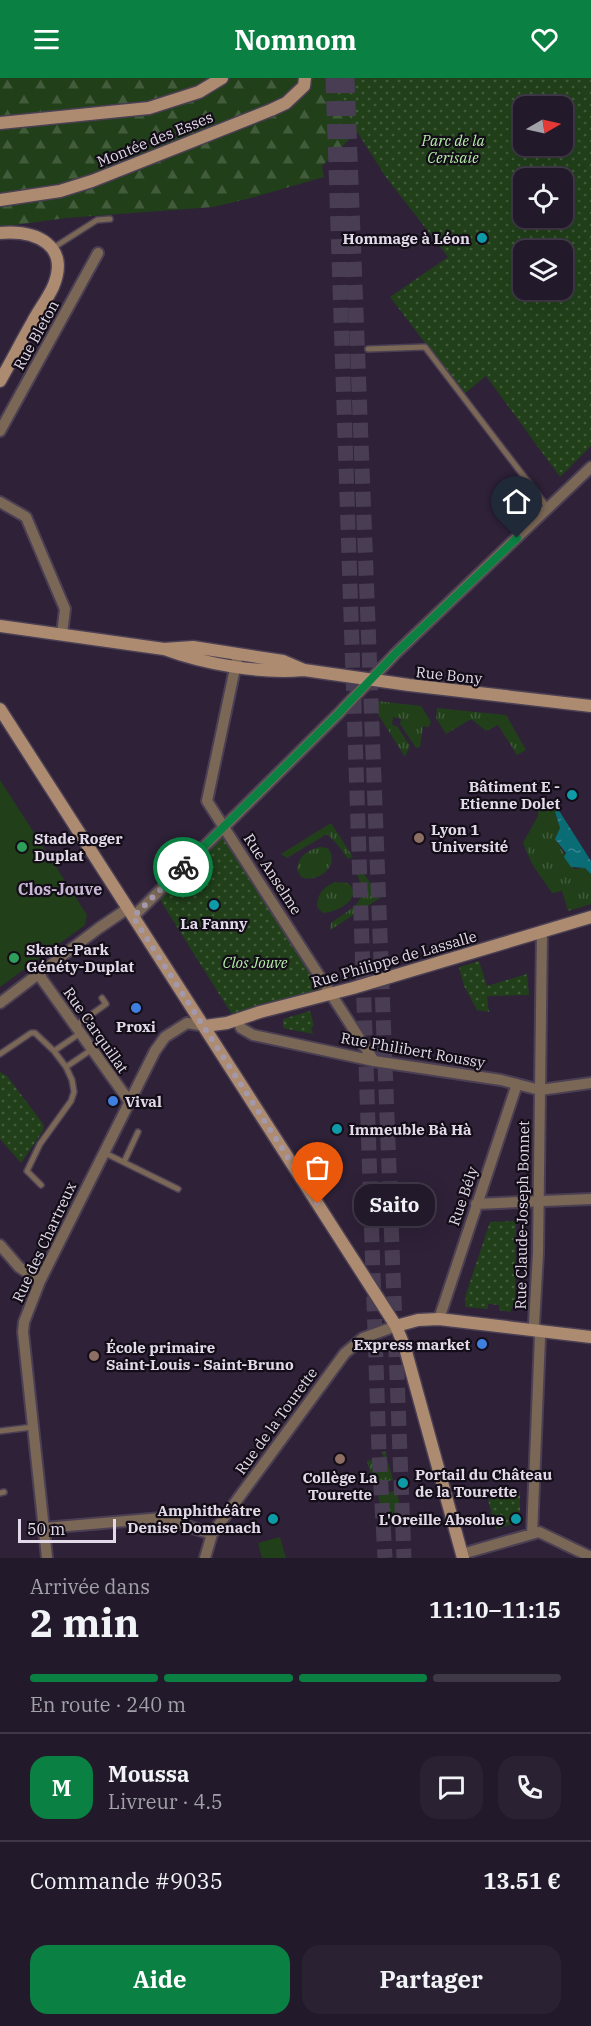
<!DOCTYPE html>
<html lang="fr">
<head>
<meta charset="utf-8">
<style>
	body { margin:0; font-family:"IBM Plex Serif",serif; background:#2a2232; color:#f1f3f6; height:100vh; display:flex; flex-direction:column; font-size:22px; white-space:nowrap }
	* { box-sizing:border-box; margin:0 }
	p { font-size:20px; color:#a2a0a8 }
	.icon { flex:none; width:33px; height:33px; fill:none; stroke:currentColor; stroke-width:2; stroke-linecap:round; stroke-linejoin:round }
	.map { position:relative; height:1480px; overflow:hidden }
	.drawer { display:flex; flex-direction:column; background:#22192a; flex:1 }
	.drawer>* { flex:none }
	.needle { width:39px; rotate:81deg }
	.controls { position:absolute; left:513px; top:18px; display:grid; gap:12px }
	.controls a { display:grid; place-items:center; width:60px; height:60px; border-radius:12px; background:#22192a; box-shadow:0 6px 24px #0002,0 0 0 2px #3f3847; font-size:30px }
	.scale { position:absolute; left:18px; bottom:15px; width:98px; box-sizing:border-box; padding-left:6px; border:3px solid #e3dae9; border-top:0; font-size:16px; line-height:21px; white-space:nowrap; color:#e3dae9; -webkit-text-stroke:4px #130d17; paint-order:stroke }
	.pin { position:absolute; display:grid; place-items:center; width:51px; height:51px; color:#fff; margin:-62px -26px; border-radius:50% 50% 50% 0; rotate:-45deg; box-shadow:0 0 6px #0007 }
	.pin .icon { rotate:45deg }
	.courier { position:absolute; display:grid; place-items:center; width:60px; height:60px; margin:-30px; border:4px solid #0b8043; border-radius:50%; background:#fff; color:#222; box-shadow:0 2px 8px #0007 }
	.bubble { position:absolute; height:42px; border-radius:18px; background:#22192a; box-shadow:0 6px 24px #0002,0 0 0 2px #3f3847; font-size:20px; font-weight:800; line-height:42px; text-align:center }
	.head em { font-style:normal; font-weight:800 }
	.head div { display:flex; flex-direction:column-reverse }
	.head { display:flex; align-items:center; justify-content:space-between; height:102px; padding:0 30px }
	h1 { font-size:39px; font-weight:800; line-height:45px }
	.bar { display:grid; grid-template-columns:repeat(4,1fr); gap:9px 6px; align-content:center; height:72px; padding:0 30px }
	.bar i { height:8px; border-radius:4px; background:#3f3847 }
	.bar .selected { background:#0b8043 }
	.bar p { grid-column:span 4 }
	.line { display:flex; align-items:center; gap:15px; padding:0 30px; border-top:2px solid #3f3847 }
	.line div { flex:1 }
	.round { display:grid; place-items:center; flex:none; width:63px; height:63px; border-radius:18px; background:#2a2232 }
	.button { display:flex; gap:12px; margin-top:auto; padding:12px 30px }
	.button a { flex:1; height:69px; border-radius:18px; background:#0b8043; color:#fff; font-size:24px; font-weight:800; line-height:69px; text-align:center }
	.button a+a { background:#2a2232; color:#f1f3f6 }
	header { display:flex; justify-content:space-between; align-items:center; height:78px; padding:0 30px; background:#0b8043; color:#fff; font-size:27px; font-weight:800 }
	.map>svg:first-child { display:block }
	.grass { fill:url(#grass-tufts) }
	.forest { fill:url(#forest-firs) }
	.park { fill:url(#park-dots); fill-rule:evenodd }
	.pitch { fill:#21401a }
	.water { fill:url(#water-ripples) }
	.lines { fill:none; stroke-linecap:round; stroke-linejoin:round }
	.primary-tunnel { stroke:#493d53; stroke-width:15; stroke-dasharray:15 8; stroke-linecap:butt }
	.lane-casing { stroke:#4b3f54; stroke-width:8 }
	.street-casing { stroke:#4b3f54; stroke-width:14 }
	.secondary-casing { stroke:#4b3f54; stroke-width:15 }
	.lane { stroke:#7b6756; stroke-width:5 }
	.street { stroke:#7b6756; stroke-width:10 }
	.secondary { stroke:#ac8b70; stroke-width:12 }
	.done { stroke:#a499ab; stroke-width:6; stroke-dasharray:0 10.8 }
	.route { stroke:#0b8043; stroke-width:8 }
	.culture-dot { fill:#0f9aa8; stroke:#130d17; stroke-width:2 }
	.education-dot { fill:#8d6e63; stroke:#130d17; stroke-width:2 }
	.leisure-dot { fill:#2e9e5b; stroke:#130d17; stroke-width:2 }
	.shop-dot { fill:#3f7fe0; stroke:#130d17; stroke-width:2 }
	.labels { text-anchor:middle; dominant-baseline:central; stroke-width:4.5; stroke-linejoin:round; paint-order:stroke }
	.street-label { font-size:15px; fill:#e3dae9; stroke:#130d17 }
	.park-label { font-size:15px; font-style:italic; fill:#b4eda7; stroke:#130d17 }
	.poi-label { font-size:15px; font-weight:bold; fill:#e3dae9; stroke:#130d17; text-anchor:start }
	.neighbourhood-label { font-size:16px; font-weight:bold; fill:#c8b7d5; stroke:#130d17 }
</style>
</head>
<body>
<header><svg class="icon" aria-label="menu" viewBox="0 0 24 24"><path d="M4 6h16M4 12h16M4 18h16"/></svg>Nomnom<svg class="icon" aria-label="heart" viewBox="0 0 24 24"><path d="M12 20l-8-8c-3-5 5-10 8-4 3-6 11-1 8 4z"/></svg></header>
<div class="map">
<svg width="591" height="1480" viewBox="0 0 591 1480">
	<defs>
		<pattern id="grass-tufts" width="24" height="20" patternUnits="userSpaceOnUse" patternTransform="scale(1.5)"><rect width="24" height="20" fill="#21401a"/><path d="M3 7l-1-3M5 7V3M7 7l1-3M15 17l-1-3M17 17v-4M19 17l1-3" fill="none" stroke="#415b3b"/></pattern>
		<pattern id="forest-firs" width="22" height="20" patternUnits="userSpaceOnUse" patternTransform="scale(1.5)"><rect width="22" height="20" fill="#21401a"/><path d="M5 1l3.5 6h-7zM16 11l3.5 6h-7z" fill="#415b3b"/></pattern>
		<pattern id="park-dots" width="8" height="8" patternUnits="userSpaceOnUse" patternTransform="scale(1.5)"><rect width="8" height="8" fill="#21401a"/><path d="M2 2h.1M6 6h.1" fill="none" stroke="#415b3b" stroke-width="1.8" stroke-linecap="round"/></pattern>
		<pattern id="water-ripples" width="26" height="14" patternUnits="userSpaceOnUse" patternTransform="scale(1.5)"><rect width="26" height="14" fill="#0a6c75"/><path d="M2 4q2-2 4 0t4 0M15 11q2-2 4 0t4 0" fill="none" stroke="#39878f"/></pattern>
	</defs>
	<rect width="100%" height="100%" fill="#2e2138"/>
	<path class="grass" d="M369,622L421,628L431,644L429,649L423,648L420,669L416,670L400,646L401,641L393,639L392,647L397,648L410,668L405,679Z
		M437,630L506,637L526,672L517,677L498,647L486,653L471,641L446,656L436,640Z
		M554,724L558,731L555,735L560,750L555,761L574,791L585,790L591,796V826L568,833L562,813L552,815L532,786L523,765L538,738V734Z
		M331,745L353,779L348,781L337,766L327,756L287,780L281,776Z
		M320,769L328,770C341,787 318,806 301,799L297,792C298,778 308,772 320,769Z
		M357,785L380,820L330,852L331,845C357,826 372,823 353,789Z
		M335,804L348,805C365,820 336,835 323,835L317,829C317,816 323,809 335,804Z
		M385,1373L393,1402L374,1407L367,1383L383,1379L382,1374Z
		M396,1412L404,1441L385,1446L378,1418Z"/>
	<path class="forest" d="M0,0H323L357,54L322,88L324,99L247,121L213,129L66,140L0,149Z"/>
	<path class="park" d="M323,0H591V368L560,399L486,298L464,316L390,219L448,179L385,98ZM524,28H562V68H524ZM524,100H562V140H524ZM524,172H562V212H524Z
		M224,749L332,915L236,943L157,817Z
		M479,883L487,908L527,896L529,917L487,918L489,934L477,932L464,908L459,889Z
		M310,933L314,947L311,950L313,956L283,950V941Z
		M0,994L7,998L44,1047L43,1053L21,1085L0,1061Z
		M516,1143L515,1223L510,1234L499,1232V1227L488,1226V1231L465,1229L466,1216L490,1144Z
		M520,1413V1444L496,1451L488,1422Z"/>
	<path class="pitch" d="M0,702L87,837L85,847L0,909Z
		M280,1459L286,1480H262L258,1465Z"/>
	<path class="water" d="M558,731L591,783V796L585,790L571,789L564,779L566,775L555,761L560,750L555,734Z"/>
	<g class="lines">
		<path class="primary-tunnel" d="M333,0L379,1374L385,1480
			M347,0L404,1480"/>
		<defs>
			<path id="lane" d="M53,170L97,142L110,141
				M368,271L425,269L548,430
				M75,948L106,926L102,920
				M54,973L66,989
				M0,976L31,955H35L54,973L79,956
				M105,1075L178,1111
				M124,1084L138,1054
				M41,1107L27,1093L40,1066L71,1023L74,1014L72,1002L66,989L91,972
				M0,1353L33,1349
				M0,1415L4,1414"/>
			<path id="street" d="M0,353L98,175
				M0,424L26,439L65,531L62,556
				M238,576L207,723L374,983
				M133,839L338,636L396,575L591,389
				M39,897L129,1023
				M0,925L99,850L127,831
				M238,942L241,950L253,957L374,983L501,1002L540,1012L591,1005
				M476,1126L591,1121
				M0,1167L19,1189L40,1203
				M439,1241L517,1006
				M44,1450L162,1440L212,1456
				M532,1456L540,1259L534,1246L538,1175L542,853
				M462,1476L539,1454L591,1479
				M47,1480L23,1254L24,1244L40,1203L155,973L165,959L187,945L205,948
				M205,1480L212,1456L345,1275L363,1260L396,1248"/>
			<path id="secondary" d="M0,45L149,30L199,14L222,0
				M0,122L60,113L92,103L271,32L286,25L304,8L305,0
				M0,155C36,152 71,167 53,209C47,222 38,233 32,245C21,264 11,284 0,303
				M0,548L164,571C204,586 261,596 303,592
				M164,571L193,569L283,583L304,592L409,607L591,628
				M0,631L396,1248L405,1270L463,1480
				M205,948L227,945L260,934L353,910L591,839
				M396,1248L418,1242L439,1241L591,1259"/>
		</defs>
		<use href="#lane" class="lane-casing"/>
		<use href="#street" class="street-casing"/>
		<use href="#secondary" class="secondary-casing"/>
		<use href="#lane" class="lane"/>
		<use href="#street" class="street"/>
		<use href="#secondary" class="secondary"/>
	</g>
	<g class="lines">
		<path class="done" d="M183,789L133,839L318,1126"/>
		<path class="route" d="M183,789L338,636L396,575L517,460"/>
	</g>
	<g class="culture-dot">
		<circle cx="482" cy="160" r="6"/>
		<circle cx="572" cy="717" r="6"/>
		<circle cx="214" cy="827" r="6"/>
		<circle cx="337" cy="1051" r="6"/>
		<circle cx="403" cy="1405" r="6"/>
		<circle cx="273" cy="1441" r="6"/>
		<circle cx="516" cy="1441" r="6"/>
	</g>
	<g class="education-dot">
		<circle cx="419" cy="760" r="6"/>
		<circle cx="94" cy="1278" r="6"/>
		<circle cx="340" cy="1381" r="6"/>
	</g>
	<g class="leisure-dot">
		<circle cx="22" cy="769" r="6"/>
		<circle cx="14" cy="880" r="6"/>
	</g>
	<g class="shop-dot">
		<circle cx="136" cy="930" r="6"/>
		<circle cx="113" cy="1023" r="6"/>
		<circle cx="482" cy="1266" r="6"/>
	</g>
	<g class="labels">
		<g class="street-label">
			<text transform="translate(155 61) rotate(-22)">Montée des Esses</text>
			<text transform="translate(36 257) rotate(-61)">Rue Bleton</text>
			<text transform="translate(449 597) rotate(6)">Rue Bony</text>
			<text transform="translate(273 796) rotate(57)">Rue Anselme</text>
			<text transform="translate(394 881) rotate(-16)">Rue Philippe de Lassalle</text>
			<text transform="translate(96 952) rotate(55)">Rue Carquillat</text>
			<text transform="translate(413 972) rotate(10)">Rue Philibert Roussy</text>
			<text transform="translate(463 1118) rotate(-71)">Rue Bély</text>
			<text transform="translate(522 1137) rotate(-89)">Rue Claude-Joseph Bonnet</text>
			<text transform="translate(44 1164) rotate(-65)">Rue des Chartreux</text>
			<text transform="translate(276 1343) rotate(-54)">Rue de la Tourette</text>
		</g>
		<g class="park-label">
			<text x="453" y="62">Parc de la<tspan x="453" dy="17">Cerisaie</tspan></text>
			<text x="255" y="884">Clos Jouve</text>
		</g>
		<g class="poi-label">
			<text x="470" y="160" text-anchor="end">Hommage à Léon</text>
			<text x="560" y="708" text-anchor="end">Bâtiment E -<tspan x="560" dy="17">Etienne Dolet</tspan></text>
			<text x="431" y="751">Lyon 1<tspan x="431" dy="17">Université</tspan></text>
			<text x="34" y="760">Stade Roger<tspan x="34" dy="17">Duplat</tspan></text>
			<text x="214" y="845" text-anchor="middle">La Fanny</text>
			<text x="26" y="871">Skate-Park<tspan x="26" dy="17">Généty-Duplat</tspan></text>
			<text x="136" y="948" text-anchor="middle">Proxi</text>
			<text x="125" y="1023">Vival</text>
			<text x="349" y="1051">Immeuble Bà Hà</text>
			<text x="470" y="1266" text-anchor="end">Express market</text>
			<text x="106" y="1269">École primaire<tspan x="106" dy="17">Saint-Louis - Saint-Bruno</tspan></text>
			<text x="415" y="1396">Portail du Château<tspan x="415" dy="17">de la Tourette</tspan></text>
			<text x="340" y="1399" text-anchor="middle">Collège La<tspan x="340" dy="17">Tourette</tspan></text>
			<text x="261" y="1432" text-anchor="end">Amphithéâtre<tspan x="261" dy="17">Denise Domenach</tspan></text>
			<text x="504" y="1441" text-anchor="end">L'Oreille Absolue</text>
		</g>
		<g class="neighbourhood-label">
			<text x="60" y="811">Clos-Jouve</text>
		</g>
	</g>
</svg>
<div class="controls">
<a><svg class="needle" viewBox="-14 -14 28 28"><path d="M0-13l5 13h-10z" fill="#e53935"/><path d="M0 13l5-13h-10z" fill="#a2a0a8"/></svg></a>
<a><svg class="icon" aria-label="locate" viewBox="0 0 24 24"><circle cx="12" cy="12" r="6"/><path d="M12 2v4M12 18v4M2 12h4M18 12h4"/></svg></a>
<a><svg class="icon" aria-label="layers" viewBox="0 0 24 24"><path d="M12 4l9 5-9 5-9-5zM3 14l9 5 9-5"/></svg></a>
</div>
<div class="scale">50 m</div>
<div class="pin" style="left:318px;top:1126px;background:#ea580c"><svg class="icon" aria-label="bag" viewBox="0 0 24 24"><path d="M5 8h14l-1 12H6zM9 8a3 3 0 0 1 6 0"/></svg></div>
<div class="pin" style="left:517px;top:460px;background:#1f2937"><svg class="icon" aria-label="home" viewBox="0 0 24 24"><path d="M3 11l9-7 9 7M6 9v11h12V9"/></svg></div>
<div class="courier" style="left:183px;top:789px"><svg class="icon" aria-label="bike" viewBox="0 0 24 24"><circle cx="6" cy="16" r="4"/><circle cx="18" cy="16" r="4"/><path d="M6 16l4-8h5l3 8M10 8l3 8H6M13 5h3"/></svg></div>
<div class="bubble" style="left:354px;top:1106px;width:81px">Saito</div>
</div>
<section class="drawer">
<div class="head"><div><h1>2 min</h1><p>Arrivée dans</p></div><em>11:10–11:15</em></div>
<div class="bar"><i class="selected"></i><i class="selected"></i><i class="selected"></i><i></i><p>En route · 240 m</p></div>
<div class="line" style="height:108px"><b class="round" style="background:#0b8043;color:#fff">M</b><div><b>Moussa</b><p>Livreur · 4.5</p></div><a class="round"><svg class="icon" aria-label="chat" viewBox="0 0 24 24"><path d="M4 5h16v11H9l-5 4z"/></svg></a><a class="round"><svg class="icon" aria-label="phone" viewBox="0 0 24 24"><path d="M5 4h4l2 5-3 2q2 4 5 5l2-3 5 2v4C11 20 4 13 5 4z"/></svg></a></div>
<div class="line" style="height:78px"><div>Commande #9035</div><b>13.51 €</b></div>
<div class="button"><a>Aide</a><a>Partager</a></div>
</section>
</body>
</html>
